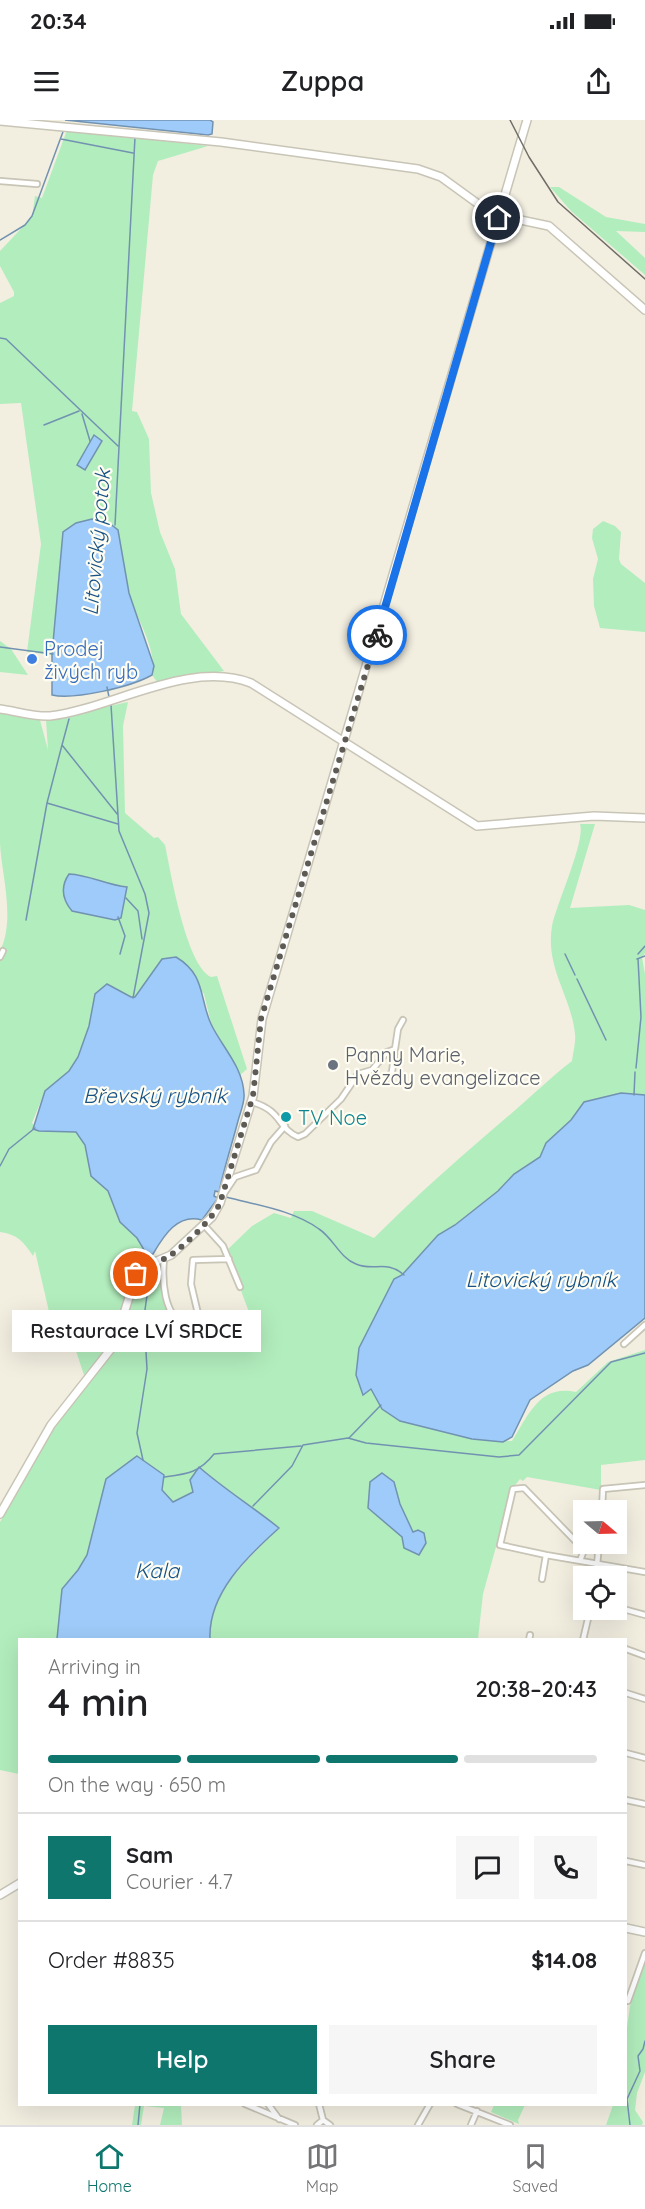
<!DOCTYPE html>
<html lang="en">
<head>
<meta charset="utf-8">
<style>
	body { margin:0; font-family:Quicksand,sans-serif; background:#f6f6f6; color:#202124; height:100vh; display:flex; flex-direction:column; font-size:22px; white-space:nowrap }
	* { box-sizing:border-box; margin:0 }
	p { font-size:20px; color:#757577 }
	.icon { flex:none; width:33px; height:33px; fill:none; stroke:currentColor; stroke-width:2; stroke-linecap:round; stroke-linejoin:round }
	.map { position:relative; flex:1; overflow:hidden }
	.side { position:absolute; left:18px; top:1518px; width:609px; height:468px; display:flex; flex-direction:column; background:#fff; border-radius:0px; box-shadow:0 6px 24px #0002 }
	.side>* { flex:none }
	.needle { width:39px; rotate:109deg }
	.controls { position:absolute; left:573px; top:1380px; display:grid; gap:12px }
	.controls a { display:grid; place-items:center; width:54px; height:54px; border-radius:0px; background:#fff; box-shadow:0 6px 24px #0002; font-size:30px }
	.pin { position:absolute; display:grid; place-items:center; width:51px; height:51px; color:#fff; margin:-26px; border:3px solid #fff; border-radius:50%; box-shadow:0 2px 6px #0007 }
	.courier { position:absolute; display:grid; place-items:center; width:60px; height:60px; margin:-30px; border:4px solid #1a73e8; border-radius:50%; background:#fff; color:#222; box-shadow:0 2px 8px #0007 }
	.bubble { position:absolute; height:42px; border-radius:0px; background:#fff; box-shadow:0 6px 24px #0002; font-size:20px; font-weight:600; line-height:42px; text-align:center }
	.head em { font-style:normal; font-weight:600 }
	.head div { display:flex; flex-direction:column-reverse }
	.head { display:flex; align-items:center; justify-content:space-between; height:102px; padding:0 30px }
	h1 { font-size:39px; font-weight:600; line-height:45px }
	.bar { display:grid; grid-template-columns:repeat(4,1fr); gap:9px 6px; align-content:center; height:72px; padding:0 30px }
	.bar i { height:8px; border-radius:4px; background:#e0e0e0 }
	.bar .on { background:#0f766e }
	.bar p { grid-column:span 4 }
	.line { display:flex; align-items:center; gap:15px; padding:0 30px; border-top:2px solid #e0e0e0 }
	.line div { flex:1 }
	.round { display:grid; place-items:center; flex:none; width:63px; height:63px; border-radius:0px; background:#f6f6f6 }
	.cta { display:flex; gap:12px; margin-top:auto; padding:12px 30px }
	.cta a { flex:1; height:69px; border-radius:0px; background:#0f766e; color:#fff; font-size:24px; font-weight:600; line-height:69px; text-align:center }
	.cta a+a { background:#f6f6f6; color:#202124 }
	.status { display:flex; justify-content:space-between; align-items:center; height:42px; padding:0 30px; background:#fff; direction:ltr }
	.status svg { height:16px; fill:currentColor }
	header { display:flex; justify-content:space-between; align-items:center; height:78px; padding:0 30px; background:#fff; font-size:27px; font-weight:600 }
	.tab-bar { display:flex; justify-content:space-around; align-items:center; height:84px; border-top:2px solid #e0e0e0; background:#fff; font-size:16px; color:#757577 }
	.tab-bar a { display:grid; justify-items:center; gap:3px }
	.tab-bar .on { color:#0f766e }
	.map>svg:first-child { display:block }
	.green { fill:#b2edbd; fill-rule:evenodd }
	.water { fill:#9ecbf9; stroke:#7292b1; stroke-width:1.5 }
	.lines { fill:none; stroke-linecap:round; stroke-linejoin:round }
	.stream { stroke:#7292b1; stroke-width:1.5 }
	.street-casing { stroke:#c8c5b7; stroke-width:8 }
	.secondary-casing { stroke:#c8c5b7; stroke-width:10 }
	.street { stroke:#fff; stroke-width:4.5 }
	.secondary { stroke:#fff; stroke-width:7 }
	.rail { stroke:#706e66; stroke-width:1.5 }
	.done { stroke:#5d5b54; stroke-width:6; stroke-dasharray:0 10.8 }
	.route { stroke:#1a73e8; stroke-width:8 }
	.shop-dot { fill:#3f7fe0; stroke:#fffdf1; stroke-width:2 }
	.worship-dot { fill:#6b7280; stroke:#fffdf1; stroke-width:2 }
	.culture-dot { fill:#0f9aa8; stroke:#fffdf1; stroke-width:2 }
	.labels { text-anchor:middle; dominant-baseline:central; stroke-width:4.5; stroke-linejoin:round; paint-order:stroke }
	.shop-label { font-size:20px; fill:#366cbe; stroke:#fffdf1; text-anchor:start }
	.worship-label { font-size:20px; fill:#5b616d; stroke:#fffdf1; text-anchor:start }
	.culture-label { font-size:20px; fill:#0d838f; stroke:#fffdf1; text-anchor:start }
	.water-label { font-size:21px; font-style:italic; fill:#165286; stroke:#fffdf1 }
</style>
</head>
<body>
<div class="status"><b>20:34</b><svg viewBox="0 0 49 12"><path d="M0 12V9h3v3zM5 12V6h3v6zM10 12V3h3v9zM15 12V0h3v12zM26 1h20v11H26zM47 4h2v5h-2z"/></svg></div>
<header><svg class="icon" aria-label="menu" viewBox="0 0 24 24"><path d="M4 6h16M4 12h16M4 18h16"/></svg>Zuppa<svg class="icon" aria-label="share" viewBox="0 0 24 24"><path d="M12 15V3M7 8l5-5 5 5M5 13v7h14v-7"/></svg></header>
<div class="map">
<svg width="645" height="2005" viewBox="0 0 645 2005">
	<rect width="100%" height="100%" fill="#f2efe1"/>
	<path class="green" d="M67,10L208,26L158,41L153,55L132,291L137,292L149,319L151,373L160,412L175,449L181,494L224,551L158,563L152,555C158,530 136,498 129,474C123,453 120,431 118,410C102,392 81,404 63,412L52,535L27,532L41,424L21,283L0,284V183L14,176V172L0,146V131L32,97L35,76L42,78Z
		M550,67H559L606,97L645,104V112L616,111L645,138V155L571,91Z
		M603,401L615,406L621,412L619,439L621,444L645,463V512L600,508L594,486L593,459L598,439L592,418L593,409Z
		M0,521L11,529L28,555L0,552Z
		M128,582L123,606L125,693L154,718L158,717L165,725C171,753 186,845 211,857L217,856L247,949L240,955L211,903L204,874L176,838L162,839L135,877L95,874L89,906L78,937L69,951L45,971L32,1003L39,1011L77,1012L85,1025L91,1056L108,1071L120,1102L137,1118L147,1135C128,1152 129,1181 120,1204C113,1224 98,1239 84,1255L68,1207L50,1196L35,1131L33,1136C24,1122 17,1114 0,1112V831C16,799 1,752 0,723C0,680 0,636 0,593L40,600L48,630L46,600ZM107,764L117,768L123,766L107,799L68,786L64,779Z
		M580,704H595L570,788L629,785L645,790V833L642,838L645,854V975L584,982L571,1000L546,1023L540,1037L513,1055L498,1071L455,1105L438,1115L400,1157L394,1159L359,1228L364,1274L371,1268L382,1289L400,1301L472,1319L512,1321C529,1294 540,1264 576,1272L608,1242L645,1230V1340L601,1345V1370L527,1357L523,1361L520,1359L512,1369L483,1474L478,1519L210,1520C208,1471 249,1439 279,1408C253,1387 224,1369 199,1347L193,1372L173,1382L162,1370L106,1359L87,1435L78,1450L62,1469L57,1519L20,1520L19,1654L0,1650V1402L55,1305L116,1227L138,1155L142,1151L161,1147C162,1158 160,1179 166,1189C182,1216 221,1211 249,1212L252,1200L226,1131L252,1106L274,1093L291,1098L294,1091H312L374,1118C419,1073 465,1033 513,992C533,975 551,957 572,941C573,933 576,922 575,914C571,875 545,848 552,806C556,785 586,720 580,704Z
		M645,1841V1952L637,1973L635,1990L643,2002L642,2005H606L613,1985L626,1984V1915L630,1886Z
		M135,1985H181L182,2005H160L164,1988L144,1986L141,2005H132Z
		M494,1985H525L518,2000L519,2004L491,1992Z"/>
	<path class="water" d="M65,0H210L213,2L212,14L208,15Z
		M94,315L102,321L85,350L77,345Z
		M92,399L109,403L118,410L129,473L154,546L152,555C131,567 74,580 52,575V534L63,412L76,403Z
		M69,754C90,755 106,765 127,767L121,798L115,800L72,791C62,779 60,767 69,754Z
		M176,837C206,855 199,878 211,904C222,927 243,947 244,974C245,982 240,993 238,1001C232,1024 224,1048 219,1072L215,1071L214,1076L218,1078L202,1100C178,1093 164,1115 153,1134L147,1135L137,1118L120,1102L108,1071L91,1056L85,1025L76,1012L39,1011L33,1009L45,971L69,951L78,937L89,906L95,874L107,864L131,877H135L162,839Z
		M621,973L645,975V1198L588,1245L573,1251L530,1280L512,1317L503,1322L472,1319L400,1301L382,1289L371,1269L363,1275L356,1255L359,1228L394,1159L402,1155L438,1115L455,1105L498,1071L514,1054L540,1037L546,1023L571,1000L584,982Z
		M137,1336L164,1355L162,1370L173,1382L193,1372L190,1360L199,1347C224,1369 253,1387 279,1408C248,1436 208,1473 210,1519H57L62,1469L78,1450L87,1435L106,1359Z
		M382,1353L394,1362L400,1384L413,1412L418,1410L424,1413L426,1423L419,1435L404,1428L402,1417L368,1388L370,1362Z"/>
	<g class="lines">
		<path class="stream" d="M61,19L133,33
			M0,120L25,105L32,96L64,9
			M0,218L6,219L118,326
			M82,294L90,321
			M44,305L79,291
			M115,405L135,17
			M0,527L53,534
			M107,567L109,577
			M111,585L119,711L145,774L149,793L133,878
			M69,599L62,625L118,695
			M62,625L47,683L118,704
			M126,778L138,791L142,819
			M118,797L125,816L120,834
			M26,800L47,683
			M565,834L575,855
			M638,834L645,826
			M637,839L645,836
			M577,859L606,920
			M636,948L641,897L638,839
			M634,975L635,952
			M0,1046L9,1029L35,1008
			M226,1077C256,1085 293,1090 319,1109C333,1118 340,1138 356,1144C374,1152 386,1139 404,1155
			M349,1318L381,1285
			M143,1340L137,1313L147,1249L144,1197L151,1146
			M164,1357C187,1354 199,1353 214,1334L301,1326
			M253,1386L292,1346L303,1325L348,1318L366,1323L499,1337L519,1335L611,1242L645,1233
			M138,2005L140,1984
			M630,2005L627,1979L640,1951L638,1936L643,1929L645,1921"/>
		<defs>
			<path id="street" d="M0,61L37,64
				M0,837L3,831
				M363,953L375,959L386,960L392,952L395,929
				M252,982C283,991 277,1008 298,1017L305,1014L341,979L358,954L372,950L387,932L395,929L398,909L403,900
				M225,1072L235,1057L256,1050L271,1022L285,1006
				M203,1104L223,1126L240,1167
				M164,1139C162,1159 163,1198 187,1205L199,1198L191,1164L193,1140L229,1139
				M624,1224L645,1205
				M602,1390L603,1369L645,1365
				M584,1430L524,1368L513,1369L500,1425L546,1435L645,1452
				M580,1441L584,1430L599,1424
				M596,1456L599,1424
				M542,1459L546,1435
				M616,1487L645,1495
				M529,1520L530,1515
				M583,1520L590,1490
				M626,1529L645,1536
				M626,1573L645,1579
				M626,1633L645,1638
				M626,1680L645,1684
				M626,1741L645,1745
				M628,1881L645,1833
				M245,1984L295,2005
				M268,1984L279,1999
				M319,1984L323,2000
				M457,1984L510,2005
				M317,2005L323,2000L330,2005
				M418,2005L430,1984
				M471,2005L477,1991"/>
			<path id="secondary" d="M0,1L221,22L418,49L441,57L492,94L549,106L645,190
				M0,589C16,591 33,597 50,596C111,589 189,539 251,563L477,706L594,696L645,698
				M0,1394L51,1305L114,1225L138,1149L171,1135L212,1097L220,1083L253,976L262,899L527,0
				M0,1775L20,1763
				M626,1808L645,1812"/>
		</defs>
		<use href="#street" class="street-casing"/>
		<use href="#secondary" class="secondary-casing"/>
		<use href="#street" class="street"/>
		<use href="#secondary" class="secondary"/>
		<path class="rail" d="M510,0L529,37L558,82L645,159"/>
	</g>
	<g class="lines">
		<path class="done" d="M136,1154C142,1143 154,1145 164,1139C179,1132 214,1098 220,1083L253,976L261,899L377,515"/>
		<path class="route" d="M377,515L498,98"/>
	</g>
	<circle class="shop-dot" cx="32" cy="539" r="6"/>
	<circle class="worship-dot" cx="333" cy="945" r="6"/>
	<circle class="culture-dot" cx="286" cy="997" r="6"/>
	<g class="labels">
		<g class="shop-label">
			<text x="44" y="528">Prodej<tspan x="44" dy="23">živých ryb</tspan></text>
		</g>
		<g class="worship-label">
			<text x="345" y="934">Panny Marie,<tspan x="345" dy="23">Hvězdy evangelizace</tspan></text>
		</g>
		<g class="culture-label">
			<text x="298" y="997">TV Noe</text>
		</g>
		<g class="water-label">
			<text transform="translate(96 422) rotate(-85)">Litovický potok</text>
			<text x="155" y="975">Břevský rybník</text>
			<text x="541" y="1159">Litovický rybník</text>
			<text x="157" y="1450">Kala</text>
		</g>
	</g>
</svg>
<div class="controls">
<a><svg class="needle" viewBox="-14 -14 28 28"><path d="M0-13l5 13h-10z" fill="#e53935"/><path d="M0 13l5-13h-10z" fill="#757577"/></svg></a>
<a><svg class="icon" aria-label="locate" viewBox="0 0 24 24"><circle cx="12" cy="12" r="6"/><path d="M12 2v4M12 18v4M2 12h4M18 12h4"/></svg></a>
</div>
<div class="pin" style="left:136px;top:1154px;background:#ea580c"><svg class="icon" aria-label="bag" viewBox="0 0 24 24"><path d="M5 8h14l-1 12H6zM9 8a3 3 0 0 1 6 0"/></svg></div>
<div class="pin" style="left:498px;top:98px;background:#1f2937"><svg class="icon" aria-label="home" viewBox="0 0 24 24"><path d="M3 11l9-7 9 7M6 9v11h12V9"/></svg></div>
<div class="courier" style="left:377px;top:515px"><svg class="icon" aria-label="bike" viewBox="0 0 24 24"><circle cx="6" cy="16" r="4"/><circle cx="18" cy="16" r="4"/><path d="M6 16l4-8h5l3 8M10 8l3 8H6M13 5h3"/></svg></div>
<div class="bubble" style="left:12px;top:1190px;width:249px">Restaurace LVÍ SRDCE</div>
<section class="side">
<div class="head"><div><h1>4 min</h1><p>Arriving in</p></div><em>20:38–20:43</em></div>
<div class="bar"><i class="on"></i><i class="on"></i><i class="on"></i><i></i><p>On the way · 650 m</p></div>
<div class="line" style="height:108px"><b class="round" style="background:#0f766e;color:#fff">S</b><div><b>Sam</b><p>Courier · 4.7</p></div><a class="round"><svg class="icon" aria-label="chat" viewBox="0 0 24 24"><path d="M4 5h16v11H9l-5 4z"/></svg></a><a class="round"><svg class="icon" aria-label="phone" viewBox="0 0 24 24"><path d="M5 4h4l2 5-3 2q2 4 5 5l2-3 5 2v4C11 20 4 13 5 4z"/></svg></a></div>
<div class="line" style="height:78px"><div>Order #8835</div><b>$14.08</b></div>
<div class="cta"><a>Help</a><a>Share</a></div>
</section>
</div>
<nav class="tab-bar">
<a class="on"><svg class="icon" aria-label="home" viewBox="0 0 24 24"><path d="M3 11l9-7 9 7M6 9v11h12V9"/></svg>Home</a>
<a><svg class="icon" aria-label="map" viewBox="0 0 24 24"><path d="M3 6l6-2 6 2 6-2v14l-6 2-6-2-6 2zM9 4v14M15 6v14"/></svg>Map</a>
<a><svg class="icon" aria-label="saved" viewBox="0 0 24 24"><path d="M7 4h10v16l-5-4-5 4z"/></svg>Saved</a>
</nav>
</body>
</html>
